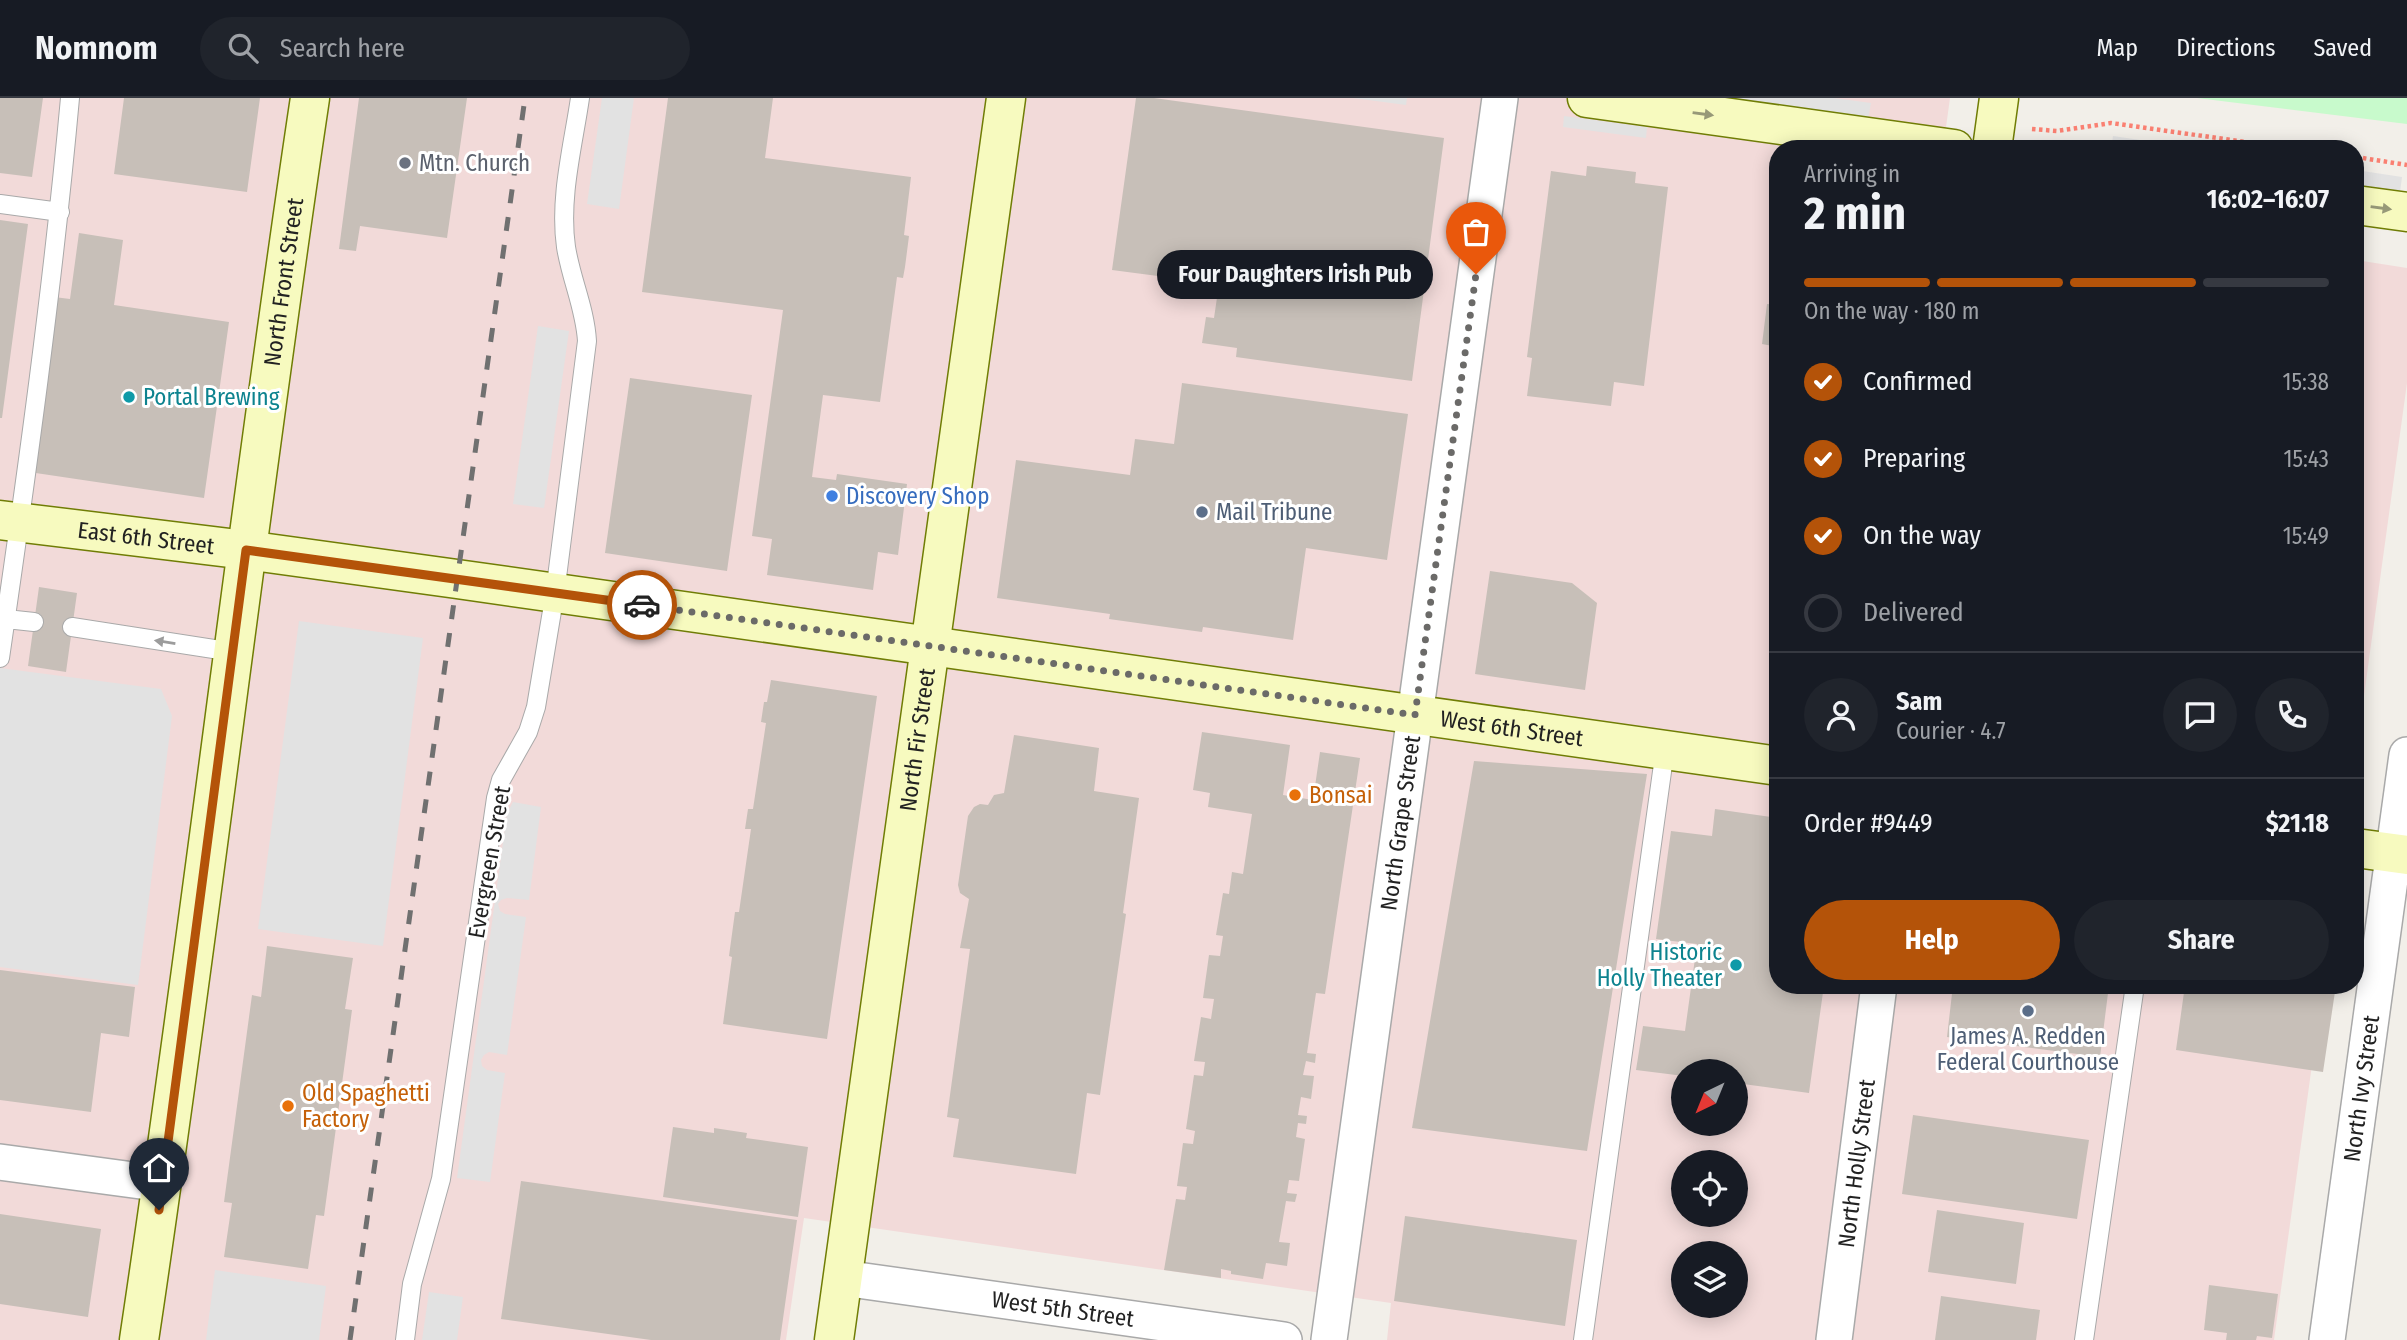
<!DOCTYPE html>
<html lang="en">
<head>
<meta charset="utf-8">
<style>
	body { margin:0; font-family:"Fira Sans Condensed",sans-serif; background:#20242c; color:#f1f3f6; height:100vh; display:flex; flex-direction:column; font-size:26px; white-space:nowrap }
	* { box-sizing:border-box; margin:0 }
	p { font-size:23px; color:#9ea1a6 }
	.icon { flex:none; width:38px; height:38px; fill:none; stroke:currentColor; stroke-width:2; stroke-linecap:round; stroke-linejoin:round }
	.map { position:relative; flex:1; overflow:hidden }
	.details { position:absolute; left:1769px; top:42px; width:595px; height:854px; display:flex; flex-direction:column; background:#171b24; border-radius:28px; box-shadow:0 4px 18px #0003 }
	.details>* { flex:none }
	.needle { width:46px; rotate:223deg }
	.buttons { position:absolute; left:1671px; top:961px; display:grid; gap:14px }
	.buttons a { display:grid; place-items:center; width:77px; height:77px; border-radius:50%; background:#171b24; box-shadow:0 4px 18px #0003; font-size:35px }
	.pin { position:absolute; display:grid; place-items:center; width:60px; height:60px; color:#fff; margin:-72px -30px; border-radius:50% 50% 50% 0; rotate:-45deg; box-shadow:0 0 7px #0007 }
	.pin .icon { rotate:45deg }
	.courier { position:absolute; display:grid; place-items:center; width:70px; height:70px; margin:-35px; border:5px solid #b45309; border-radius:50%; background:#fff; color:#222; box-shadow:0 2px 9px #0007 }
	.bubble { position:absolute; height:49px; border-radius:24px; background:#171b24; box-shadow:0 4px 18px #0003; font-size:23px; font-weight:700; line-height:49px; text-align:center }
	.head em { font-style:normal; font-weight:700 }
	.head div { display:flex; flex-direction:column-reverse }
	.head { display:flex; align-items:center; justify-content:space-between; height:119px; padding:0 35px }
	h1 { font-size:46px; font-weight:700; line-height:52px }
	.bar { display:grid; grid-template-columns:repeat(4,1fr); gap:10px 7px; align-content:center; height:84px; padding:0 35px }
	.bar i { height:9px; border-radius:5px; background:#363941 }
	.bar .on { background:#b45309 }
	.bar p { grid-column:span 4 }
	.line { display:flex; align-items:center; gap:18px; padding:0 35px; border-top:2px solid #363941 }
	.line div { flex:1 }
	.round { display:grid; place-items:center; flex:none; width:74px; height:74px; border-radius:37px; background:#20242c }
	ol { padding:0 35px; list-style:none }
	li { display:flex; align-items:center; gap:21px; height:77px }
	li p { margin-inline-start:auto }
	li .icon { padding:7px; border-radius:50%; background:#b45309; color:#fff; stroke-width:4 }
	li:last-child { color:#9ea1a6 }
	li i { width:38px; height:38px; border:4px solid #363941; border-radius:50% }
	.button { display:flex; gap:14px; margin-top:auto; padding:14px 35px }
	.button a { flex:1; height:80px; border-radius:42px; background:#b45309; color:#fff; font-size:28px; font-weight:700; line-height:80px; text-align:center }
	.button a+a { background:#20242c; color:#f1f3f6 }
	header { display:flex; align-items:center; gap:42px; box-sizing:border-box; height:98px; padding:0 35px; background:#171b24; border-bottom:2px solid #363941 }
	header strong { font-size:33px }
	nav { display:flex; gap:38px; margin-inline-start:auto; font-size:24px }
	.search { width:490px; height:63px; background:#20242c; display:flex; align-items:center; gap:18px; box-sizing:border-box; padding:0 24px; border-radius:38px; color:#9ea1a6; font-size:26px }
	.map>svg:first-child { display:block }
	.commercial { fill:#f2dad9; fill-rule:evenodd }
	.park { fill:#c8facc }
	.parking { fill:#e2e2e2 }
	.building { fill:#c7bfb8 }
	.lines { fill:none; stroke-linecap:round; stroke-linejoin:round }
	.lane-casing { stroke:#a9a9a9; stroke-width:20 }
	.street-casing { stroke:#a9a9a9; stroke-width:38 }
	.secondary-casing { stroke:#707d05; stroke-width:41 }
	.path { stroke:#fa8072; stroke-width:4.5; stroke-dasharray:3.5 3.5; stroke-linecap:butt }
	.lane { stroke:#fff; stroke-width:18 }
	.street { stroke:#fff; stroke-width:35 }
	.secondary { stroke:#f7fabf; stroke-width:38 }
	.rail { stroke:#707070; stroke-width:5; stroke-dasharray:14 14; stroke-linecap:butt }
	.oneway { fill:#979978 }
	.oneway2 { fill:#9c9c9c }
	.done { stroke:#6b6a68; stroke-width:7; stroke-dasharray:0 12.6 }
	.route { stroke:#b45309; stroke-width:9 }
	.worship-dot { fill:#6b7280; stroke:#fff; stroke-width:2.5 }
	.culture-dot { fill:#0f9aa8; stroke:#fff; stroke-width:2.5 }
	.shop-dot { fill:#3f7fe0; stroke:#fff; stroke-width:2.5 }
	.service-dot { fill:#5c6f8a; stroke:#fff; stroke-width:2.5 }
	.food-dot { fill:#e8710a; stroke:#fff; stroke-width:2.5 }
	.labels { text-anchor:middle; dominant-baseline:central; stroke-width:6; stroke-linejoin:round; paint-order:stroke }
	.worship-label { font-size:23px; fill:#5b616d; stroke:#fff; text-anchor:start }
	.street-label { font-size:23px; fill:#222; stroke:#fff }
	.culture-label { font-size:23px; fill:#0d838f; stroke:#fff; text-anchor:start }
	.shop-label { font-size:23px; fill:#366cbe; stroke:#fff; text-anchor:start }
	.service-label { font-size:23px; fill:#4e5e75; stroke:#fff; text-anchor:start }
	.food-label { font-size:23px; fill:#c56008; stroke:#fff; text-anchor:start }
</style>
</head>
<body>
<header>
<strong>Nomnom</strong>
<div class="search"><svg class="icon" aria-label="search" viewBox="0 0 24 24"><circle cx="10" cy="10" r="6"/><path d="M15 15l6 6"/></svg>Search here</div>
<nav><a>Map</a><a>Directions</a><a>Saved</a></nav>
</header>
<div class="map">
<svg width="2407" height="1242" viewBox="0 0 2407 1242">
	<rect width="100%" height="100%" fill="#f2efe9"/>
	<path class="commercial" d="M0,0H1950L1943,51H1778V887H2323L2274,1242H1387L1391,1205L804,1120L786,1242H0ZM1684,973H1736V1026H1684ZM1684,1064H1736V1116H1684ZM1684,1155H1736V1208H1684Z
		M2356,162L2407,170V285L2356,656Z"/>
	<path class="park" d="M2197,0H2407V26Z"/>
	<path class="parking" d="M602,0H634L619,111L587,106Z
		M1353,0H1407L1406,7Z
		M1724,0H1834L1871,5L1868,21Z
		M1564,18L1647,29L1646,40L1563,29Z
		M2113,38L2202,51H2111Z
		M2356,72L2402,79L2400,94L2356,88Z
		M538,228L569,233L544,410L513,406Z
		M299,523L423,540L383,848L258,831Z
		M0,570L161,591L172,618L138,887L0,869Z
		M513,704L541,709L529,802L507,800L501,802L498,806L500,813L505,816L526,819L507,957L489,954L484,957L481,962L482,968L487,972L505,975L490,1084L457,1080L507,715Z
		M215,1172L326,1188L319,1242H206Z
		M429,1194L463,1199L457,1242H422Z"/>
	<path class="building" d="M0,0H43L32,79L0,75Z
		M124,0H260L247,94L114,76Z
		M359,0H467L447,140L360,128L356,153L339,151Z
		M668,0H773L765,60L911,79L904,137L909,138L905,169L903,180L897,179L880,304L823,297L812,379L836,382L837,376L907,386L898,457L878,454L873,492L767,477L772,441L752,438L783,212L642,194Z
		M1136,0H1154L1444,40L1412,283L1236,259L1237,250L1202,245L1206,219L1214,220L1219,186L1112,172Z
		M1587,68L1636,74L1635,85L1668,89L1644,288L1614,284L1611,308L1527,298L1532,260L1527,259L1551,73L1586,78Z
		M0,122L28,126L2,320H0Z
		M79,135L123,142L114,207L229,224L204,400L29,374L54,199L70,201Z
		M1767,206L1778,207V249L1762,246Z
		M630,280L752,297L727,473L605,455Z
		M1182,285L1408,316L1387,462L1306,450L1293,542L1203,529L1202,534L1173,530L1109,521L1110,516L997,500L1016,362L1130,377L1135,341L1174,346Z
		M1490,473L1572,485L1597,505L1585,592L1475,576Z
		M39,489L77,495L66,574L28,568Z
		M771,582L877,598L827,941L723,926L732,859L729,858L735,814H739L751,731H745L748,711H753L766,625L761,624L764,604H767Z
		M1202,634L1290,647L1283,697L1313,702L1320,654L1360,660L1325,896L1316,895L1307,955L1316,956L1315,965L1306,963L1303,977L1314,978L1311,1001L1301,999L1298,1017L1307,1018L1306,1026L1298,1025L1296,1039L1305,1041L1299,1083L1289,1082L1287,1095L1297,1096L1295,1104L1286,1103L1279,1144L1290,1145L1287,1168L1266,1165L1263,1181L1231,1176V1173L1221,1171V1180L1164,1172L1176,1101L1185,1102L1187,1089L1177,1088L1183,1045L1193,1046L1195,1033L1186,1031L1194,977L1203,978L1205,964L1194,963L1201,919L1211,921L1214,901L1203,900L1209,857L1220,858L1223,838L1216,837L1223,795L1229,796L1232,774L1243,776L1252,716L1208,709L1210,695L1193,692Z
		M1014,637L1099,650L1094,693L1139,700L1123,815L1126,816L1100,997L1087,995L1076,1076L953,1059L959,1021L947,1019L970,851L960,850L969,801L960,795L958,787L968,718L974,709L980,706L988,707L994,697L1004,695Z
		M1474,663L1647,676L1587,1053L1412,1030Z
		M1715,711L1778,720V887H1824L1809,995L1736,985V973H1684V978L1636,972L1643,928L1685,933L1697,846L1656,841L1671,733L1712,738Z
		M267,848L353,860L345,911L352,912L324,1118L316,1117L308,1171L224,1159L232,1105L224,1104L252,897L261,899Z
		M0,872L135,889L129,939L101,935L91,1014L0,1002Z
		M1953,887H2109L2100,959L1947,939Z
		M2185,887H2336L2323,974L2176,952Z
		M1913,1017L2089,1042L2077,1121L1902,1096Z
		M673,1029L714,1035V1030L747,1035L746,1040L808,1049L798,1119L663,1099Z
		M521,1083L797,1122L780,1242H651L501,1221Z
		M1937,1112L2024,1125L2016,1186L1928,1174Z
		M0,1116L101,1131L88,1219L0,1206Z
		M1405,1118L1577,1142L1565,1228L1394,1203Z
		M2209,1187L2278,1196L2272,1240L2257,1238L2256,1242H2226L2227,1235L2204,1232Z
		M1941,1198L2040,1212L2036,1242H1935Z"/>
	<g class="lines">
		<defs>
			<path id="lane" d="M0,106L60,114
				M6,521L34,524
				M72,529L233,554
				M0,560C27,374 53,187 70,0
				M405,1242L412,1186L441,1081L496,700L501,682L528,634L536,609L555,495L587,243C585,210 571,181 566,149C559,100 573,48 580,0
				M1583,1242L1665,652
				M2084,1242L2135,887"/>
			<g id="street">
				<path d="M0,1064L163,1086"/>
				<path id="s1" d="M843,1180L1284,1242"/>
				<path id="s2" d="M1329,1242L1500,0"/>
				<path id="s3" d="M1834,1242L1879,887"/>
				<path id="s4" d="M2327,1242L2407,657"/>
			</g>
			<g id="secondary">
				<path d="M1587,0L1954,51"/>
				<path d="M1992,51L1999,0"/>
				<path d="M2356,107L2407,114"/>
				<path id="s5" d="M0,422L246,452L457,481L1778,668"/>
				<path d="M2356,750L2407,757"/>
				<path id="s6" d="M139,1242C201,829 248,413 310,0"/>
				<path id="s7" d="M834,1242L1006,0"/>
			</g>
		</defs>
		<use href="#lane" class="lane-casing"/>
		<use href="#street" class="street-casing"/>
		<use href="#secondary" class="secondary-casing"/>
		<path class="path" d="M2032,31L2057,33L2111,25L2295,51
			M2356,59L2407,67"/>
		<use href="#lane" class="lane"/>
		<use href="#street" class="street"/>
		<use href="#secondary" class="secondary"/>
		<path class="rail" d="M350,1242L525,0"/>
	</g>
	<defs><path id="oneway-solid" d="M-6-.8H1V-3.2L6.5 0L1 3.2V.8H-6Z" transform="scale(1.75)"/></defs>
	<g class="oneway">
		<use href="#oneway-solid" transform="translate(1703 16) rotate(8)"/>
		<use href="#oneway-solid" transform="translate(2381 110) rotate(8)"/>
	</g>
	<use class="oneway2" href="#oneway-solid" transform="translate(165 544) rotate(-171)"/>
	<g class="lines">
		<path class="done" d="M642,507L1415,617L1476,176"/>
		<path class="route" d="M159,1112L246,452L642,507"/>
	</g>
	<circle class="worship-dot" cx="405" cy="65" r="7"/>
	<g class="culture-dot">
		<circle cx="129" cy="299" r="7"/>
		<circle cx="1736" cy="867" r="7"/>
	</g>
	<circle class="shop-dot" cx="832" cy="398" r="7"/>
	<g class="service-dot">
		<circle cx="1202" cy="414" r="7"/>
		<circle cx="2028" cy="913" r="7"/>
	</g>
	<g class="food-dot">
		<circle cx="1295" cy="697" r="7"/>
		<circle cx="288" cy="1008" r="7"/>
	</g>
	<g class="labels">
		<g class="worship-label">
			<text x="419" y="65">Mtn. Church</text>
		</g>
		<g class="street-label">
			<text stroke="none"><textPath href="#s6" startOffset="1068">North Front Street</textPath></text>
			<text stroke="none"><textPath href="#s5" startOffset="147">East 6th Street</textPath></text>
			<text stroke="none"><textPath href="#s5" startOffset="1526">West 6th Street</textPath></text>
			<text stroke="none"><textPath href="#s7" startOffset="606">North Fir Street</textPath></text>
			<text stroke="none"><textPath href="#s2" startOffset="522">North Grape Street</textPath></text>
			<text transform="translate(489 764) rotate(-80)">Evergreen Street</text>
			<text stroke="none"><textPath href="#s4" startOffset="254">North Ivy Street</textPath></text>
			<text stroke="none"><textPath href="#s3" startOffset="178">North Holly Street</textPath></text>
			<text stroke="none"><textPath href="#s1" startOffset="222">West 5th Street</textPath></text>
		</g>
		<g class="culture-label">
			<text x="143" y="299">Portal Brewing</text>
			<text x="1722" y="854" text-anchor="end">Historic<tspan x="1722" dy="26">Holly Theater</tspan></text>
		</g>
		<g class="shop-label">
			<text x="846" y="398">Discovery Shop</text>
		</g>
		<g class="service-label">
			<text x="1216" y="414">Mail Tribune</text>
			<text x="2028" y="938" text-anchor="middle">James A. Redden<tspan x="2028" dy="26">Federal Courthouse</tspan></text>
		</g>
		<g class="food-label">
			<text x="1309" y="697">Bonsai</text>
			<text x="302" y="995">Old Spaghetti<tspan x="302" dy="26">Factory</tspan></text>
		</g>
	</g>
</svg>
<div class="buttons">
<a><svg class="needle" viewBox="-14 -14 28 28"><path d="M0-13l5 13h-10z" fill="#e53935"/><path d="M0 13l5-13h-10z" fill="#9ea1a6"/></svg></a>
<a><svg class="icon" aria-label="locate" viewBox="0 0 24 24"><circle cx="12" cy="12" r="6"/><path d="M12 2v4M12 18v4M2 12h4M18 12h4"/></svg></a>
<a><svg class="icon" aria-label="layers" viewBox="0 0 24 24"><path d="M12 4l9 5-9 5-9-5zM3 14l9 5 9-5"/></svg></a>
</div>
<div class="pin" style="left:1476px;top:176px;background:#ea580c"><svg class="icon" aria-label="bag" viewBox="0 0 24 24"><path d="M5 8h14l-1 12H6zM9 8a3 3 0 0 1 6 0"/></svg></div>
<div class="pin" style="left:159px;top:1112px;background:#1f2937"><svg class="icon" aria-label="home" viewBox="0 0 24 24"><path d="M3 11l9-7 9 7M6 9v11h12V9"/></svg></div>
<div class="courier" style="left:642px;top:507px"><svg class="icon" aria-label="car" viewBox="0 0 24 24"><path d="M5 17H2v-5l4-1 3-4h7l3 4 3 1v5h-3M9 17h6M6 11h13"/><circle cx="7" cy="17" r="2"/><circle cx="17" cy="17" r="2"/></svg></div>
<div class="bubble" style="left:1157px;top:152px;width:276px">Four Daughters Irish Pub</div>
<section class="details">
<div class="head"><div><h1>2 min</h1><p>Arriving in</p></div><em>16:02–16:07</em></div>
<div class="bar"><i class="on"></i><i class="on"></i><i class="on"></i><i></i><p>On the way · 180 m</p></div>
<ol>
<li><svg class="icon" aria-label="check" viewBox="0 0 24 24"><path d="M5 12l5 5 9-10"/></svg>Confirmed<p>15:38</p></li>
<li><svg class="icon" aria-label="check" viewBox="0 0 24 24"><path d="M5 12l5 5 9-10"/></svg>Preparing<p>15:43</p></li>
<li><svg class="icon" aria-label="check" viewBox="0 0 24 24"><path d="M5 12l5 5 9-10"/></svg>On the way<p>15:49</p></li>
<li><i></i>Delivered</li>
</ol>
<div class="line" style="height:126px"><a class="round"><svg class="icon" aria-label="person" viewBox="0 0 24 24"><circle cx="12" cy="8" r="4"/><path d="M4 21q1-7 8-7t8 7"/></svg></a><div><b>Sam</b><p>Courier · 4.7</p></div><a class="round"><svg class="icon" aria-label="chat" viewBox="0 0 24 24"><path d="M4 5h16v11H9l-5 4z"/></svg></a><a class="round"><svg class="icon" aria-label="phone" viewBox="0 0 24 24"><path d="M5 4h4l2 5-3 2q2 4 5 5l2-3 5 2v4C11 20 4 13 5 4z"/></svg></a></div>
<div class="line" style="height:91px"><div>Order #9449</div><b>$21.18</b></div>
<div class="button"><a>Help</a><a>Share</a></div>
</section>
</div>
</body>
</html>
